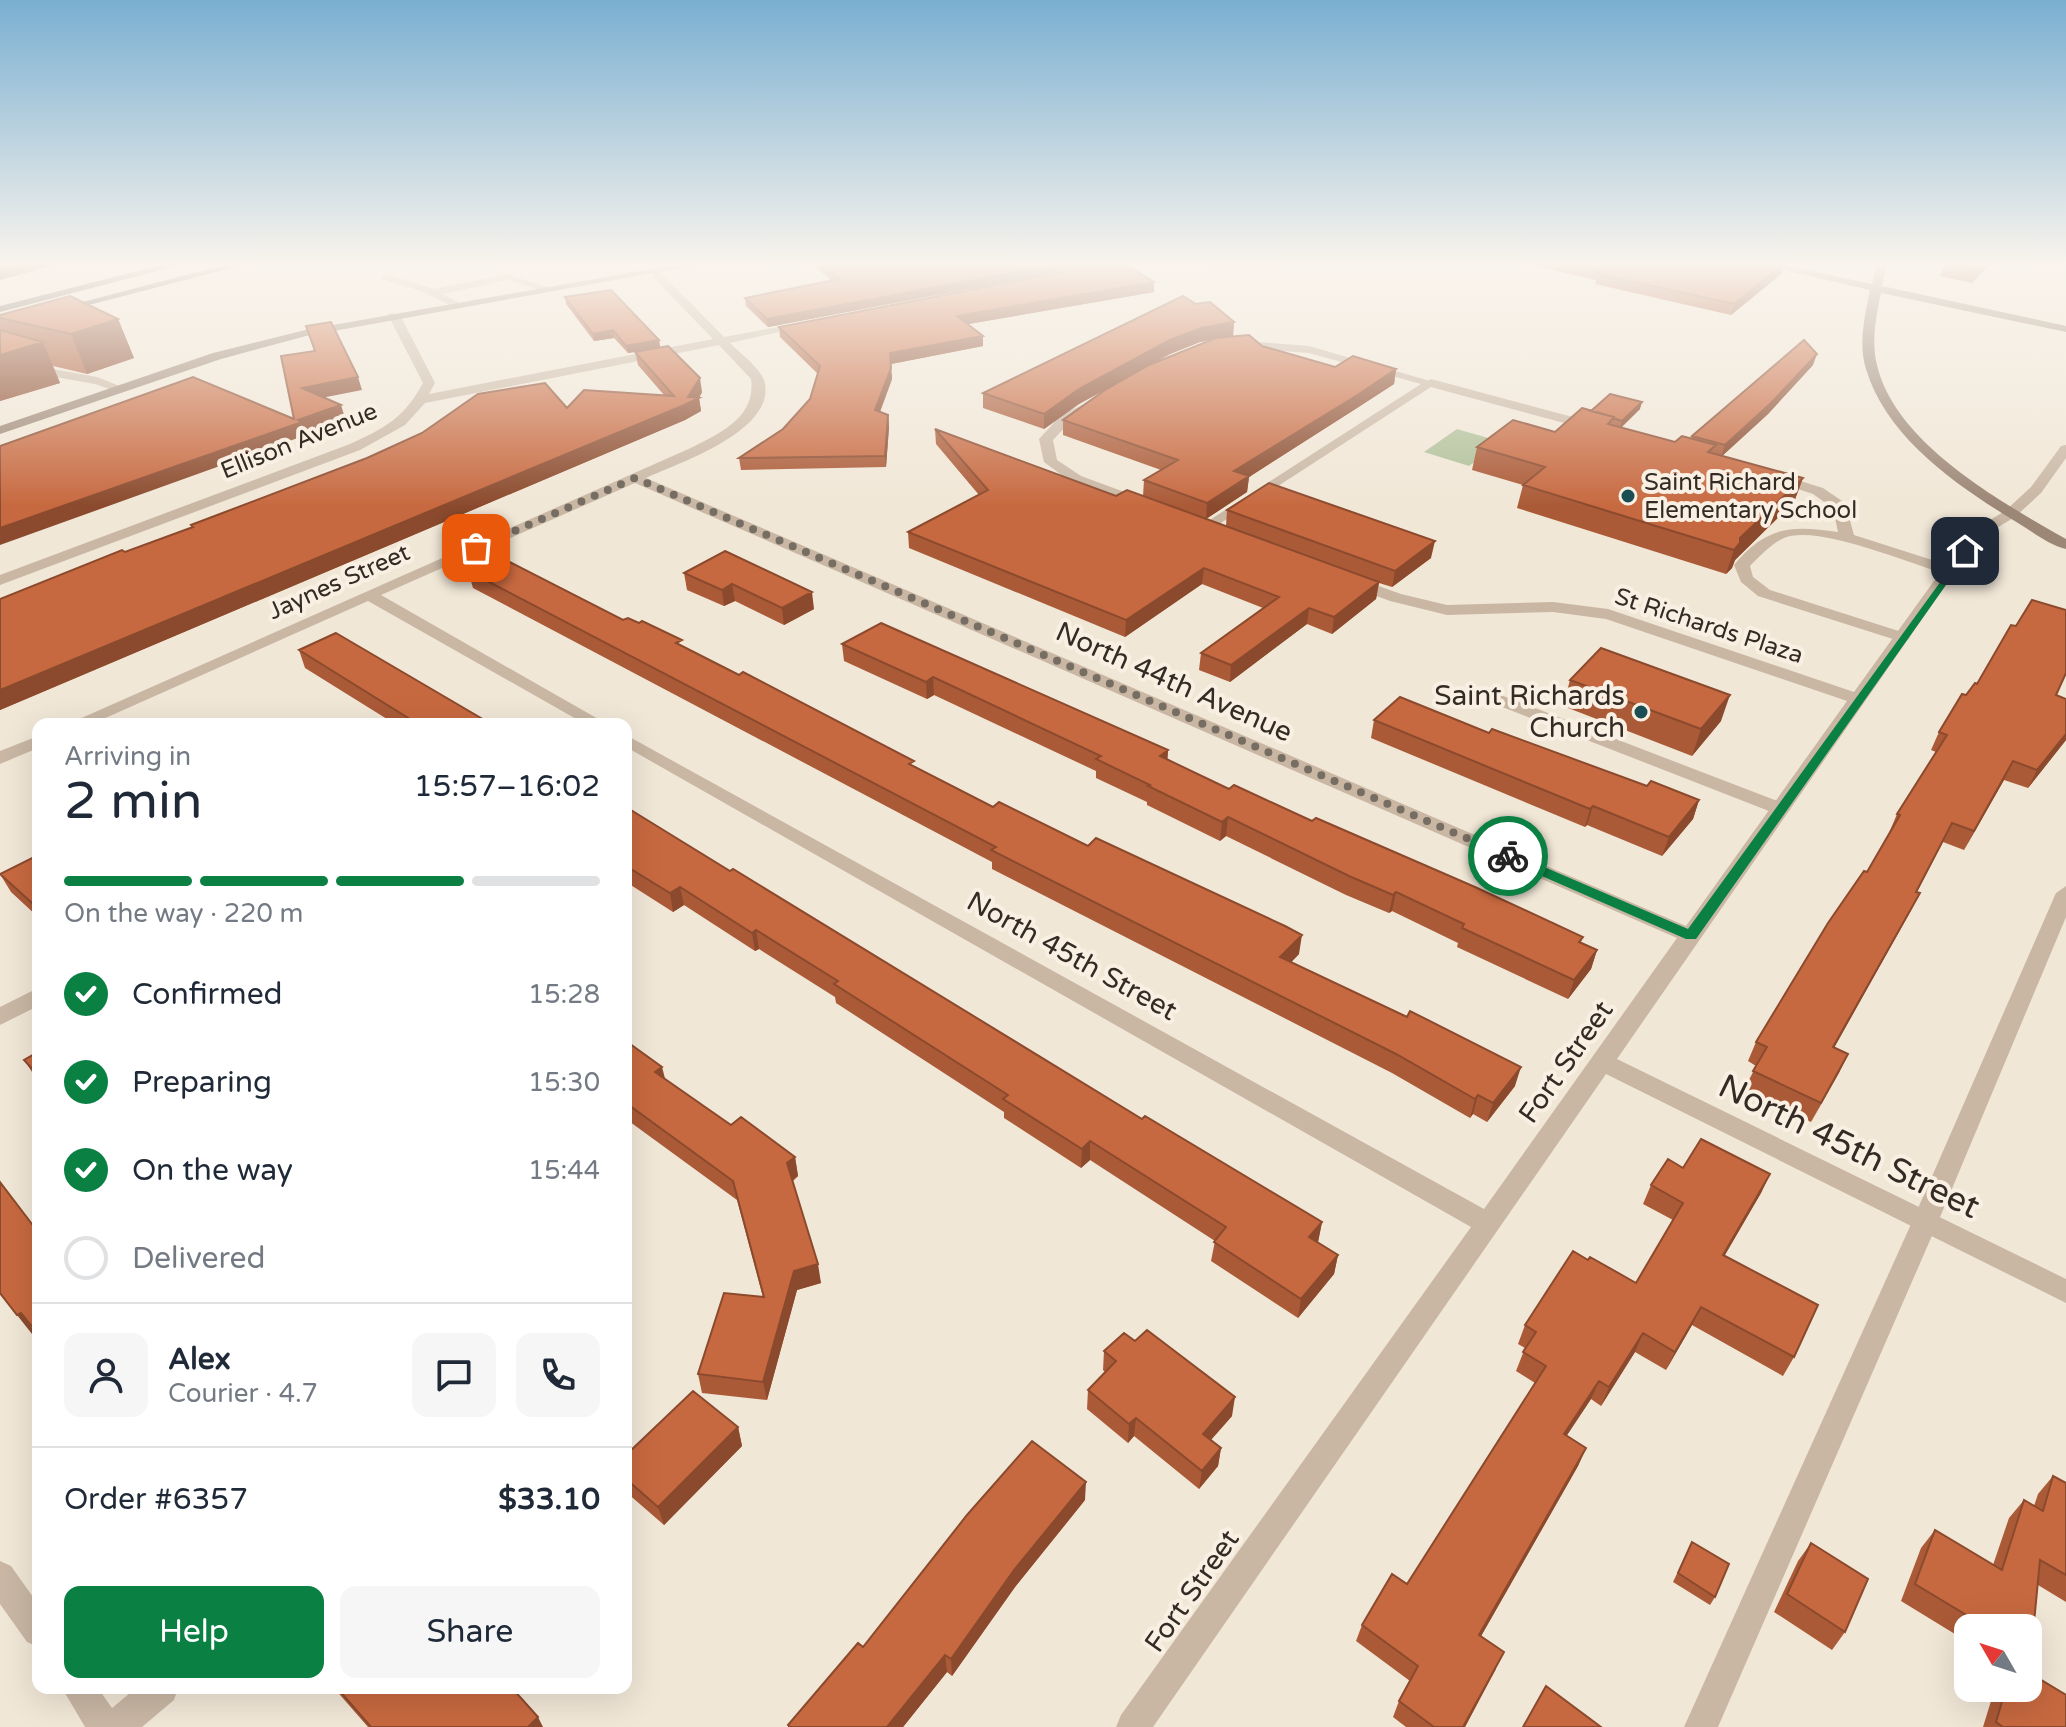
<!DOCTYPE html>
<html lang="en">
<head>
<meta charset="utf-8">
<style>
	body { margin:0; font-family:"Varela Round",sans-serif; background:#f6f6f7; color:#1f2937; height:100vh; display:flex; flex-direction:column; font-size:30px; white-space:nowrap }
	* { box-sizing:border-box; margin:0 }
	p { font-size:26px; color:#747a83 }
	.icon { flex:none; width:44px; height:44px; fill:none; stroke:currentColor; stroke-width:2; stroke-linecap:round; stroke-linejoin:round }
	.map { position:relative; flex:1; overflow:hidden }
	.drawer { position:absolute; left:32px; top:718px; width:600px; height:976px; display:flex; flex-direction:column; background:#fff; border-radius:16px; box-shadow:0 8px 32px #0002 }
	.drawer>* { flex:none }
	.needle { width:52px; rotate:309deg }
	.fabs { position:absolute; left:1954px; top:1614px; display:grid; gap:16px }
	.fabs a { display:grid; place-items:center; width:88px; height:88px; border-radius:16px; background:#fff; box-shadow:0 8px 32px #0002; font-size:40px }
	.pin { position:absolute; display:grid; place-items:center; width:68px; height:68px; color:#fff; margin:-34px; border-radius:16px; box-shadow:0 4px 12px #0006 }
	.courier { position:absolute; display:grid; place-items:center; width:80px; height:80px; margin:-40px; border:6px solid #0b8043; border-radius:50%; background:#fff; color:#222; box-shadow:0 2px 10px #0007 }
	.headline em { font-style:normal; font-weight:600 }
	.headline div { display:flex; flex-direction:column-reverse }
	.headline { display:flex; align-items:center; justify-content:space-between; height:136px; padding:0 32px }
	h1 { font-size:52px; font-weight:600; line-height:60px }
	.bar { display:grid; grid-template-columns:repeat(4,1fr); gap:12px 8px; align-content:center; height:96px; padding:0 32px }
	.bar i { height:10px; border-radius:6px; background:#e0e1e3 }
	.bar .on { background:#0b8043 }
	.bar p { grid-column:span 4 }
	.line { display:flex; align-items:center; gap:20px; padding:0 32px; border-top:2px solid #e0e1e3 }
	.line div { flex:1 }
	.round { display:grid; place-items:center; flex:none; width:84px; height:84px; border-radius:16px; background:#f6f6f7 }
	ol { padding:0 32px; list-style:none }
	li { display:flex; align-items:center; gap:24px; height:88px }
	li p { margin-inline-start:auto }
	li .icon { padding:8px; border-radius:50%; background:#0b8043; color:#fff; stroke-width:4 }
	li:last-child { color:#747a83 }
	li i { width:44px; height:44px; border:4px solid #e0e1e3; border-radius:50% }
	.cta { display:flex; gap:16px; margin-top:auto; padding:16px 32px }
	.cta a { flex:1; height:92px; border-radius:16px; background:#0b8043; color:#fff; font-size:32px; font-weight:600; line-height:92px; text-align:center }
	.cta a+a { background:#f6f6f7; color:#1f2937 }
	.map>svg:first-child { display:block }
	.green { fill:#afc098 }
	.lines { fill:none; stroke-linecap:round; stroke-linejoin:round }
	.lane { fill:#c9b7a4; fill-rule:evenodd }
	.street { fill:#c9b7a4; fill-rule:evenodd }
	.secondary { fill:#9c8675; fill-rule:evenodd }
	.primary { fill:#766356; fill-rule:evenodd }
	.wall { fill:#ab5a37 }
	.shaded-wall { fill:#8b4a2d }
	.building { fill:#c76940; stroke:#8b4a2d; stroke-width:2 }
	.route { fill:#0b8043 }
	.done { stroke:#766d63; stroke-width:8; stroke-dasharray:0 14.4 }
	.poi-dot { fill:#1b4d55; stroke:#f9f0e3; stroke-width:3 }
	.labels { text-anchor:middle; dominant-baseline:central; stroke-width:8; stroke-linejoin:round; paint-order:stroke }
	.far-street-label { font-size:24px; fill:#342b25; stroke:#f9f0e3 }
	.far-poi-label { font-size:24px; fill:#342b25; stroke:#f9f0e3; text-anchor:start }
	.street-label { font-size:28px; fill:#342b25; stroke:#f9f0e3 }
	.poi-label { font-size:28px; fill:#342b25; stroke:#f9f0e3; text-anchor:end }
	.near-street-label { font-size:34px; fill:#342b25; stroke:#f9f0e3 }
</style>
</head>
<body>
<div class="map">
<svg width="2066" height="1727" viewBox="0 0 2066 1727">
	<rect width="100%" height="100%" fill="#f1e7d7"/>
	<path class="green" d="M1457,429L1502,442L1469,466L1424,452Z"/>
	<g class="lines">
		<path class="lane" d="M386,274L434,289L507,274L553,289L548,292L507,280L443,294L460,303V307L456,308L421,291L382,279L381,277Z
			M31,365L97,377L127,389L121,393L95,384L27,372L25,369Z
			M1431,379L1599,424L1601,427L1594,431L1427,386L1425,383Z
			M1775,473L1823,488L1845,503L1854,535L1954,567L1957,570L1949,575C1912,565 1818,524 1784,538C1771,544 1760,556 1750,566L1753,577L1770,590L1908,634L1910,637L1908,640H1896L1758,596L1741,582L1734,565C1766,526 1792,525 1838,532L1833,508L1813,494L1770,480V474Z
			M1493,692L1788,805L1791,809L1781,815L1774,813L1487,701L1484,697Z
			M2066,886V917L1938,1222L1718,1727H1684L1912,1222L2056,893Z"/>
		<path class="street" d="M1187,264H1307L1242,271Z
			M656,268L724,337L804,322L810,325L730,343C740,353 759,367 764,380C779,430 679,463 646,478L1686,926L1847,701L1606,619L1553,612L1447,615L1390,601L1347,585V579H1359L1401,594L1447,605L1553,602L1608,609L1854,692L1944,567L1975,529L2005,511L2031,487L2061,446L2066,445V458L2041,493L2015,517L1985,535L1954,573L1617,1059L2066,1279V1303L1606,1074L1153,1727H1116L1121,1715L1471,1227L626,747V735L1484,1209L1677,938L635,483L381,595L607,724H585L368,601L92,724H68L693,447C722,432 756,417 751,379L719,345L425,403L405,425L360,450L0,585V575L350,444C385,428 404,418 423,383L388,315L390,313L400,315L435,383L429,394L713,339L655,279L651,271Z
			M1234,340L1309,346L1437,383L1207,532L1200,528L1202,525L1421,384L1309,353L1230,347L1228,344Z
			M1084,404L1089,405V411L1071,421L1053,440L1057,460L1081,476L1149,501V507H1139L1071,482L1044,462L1039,439L1061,415Z
			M38,736V748L0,764V751Z
			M38,988V1006L0,1025V1007Z
			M0,1561L11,1566L38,1604V1647L27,1642L0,1604Z
			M62,1688H98L112,1708L136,1688H178L174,1700L142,1727H85Z"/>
		<path class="secondary" d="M679,264H703L306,336L221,359L0,434V426L213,353L305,330Z
			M1757,264H1778L1872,284L1877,264H1887L1882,286L2066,326V332L1881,293C1876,316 1871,342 1877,365C1895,443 2001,502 2066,539V549C2049,545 2033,532 2018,523C1959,487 1887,439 1866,369C1858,344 1865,315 1870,290Z"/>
		<path class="primary" d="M165,264H184L0,312V306Z
			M228,264H247L58,313L52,310Z"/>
	</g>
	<path class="wall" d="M812,264H1099L768,327L746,306L745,298L832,281Z
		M1528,264H1784L1782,273L1731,315L1595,284L1596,280Z
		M1990,264L1972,283L1940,276L1945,265Z
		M1154,282V292L968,324L983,336V346L891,364L892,379L880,412L888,415L889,427L886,467L741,470L739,458L783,429L810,399L818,374L780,337L779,327Z
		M565,297L659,340L660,347L702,392L699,398L701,411L685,420L0,710V599L191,528V525L567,408L664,395L638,365L635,352L628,353L614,338L594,341L566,304Z
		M1196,304L1234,322L1233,336L1262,346L1335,367L1396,369L1394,384L1357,408L1249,477L1247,492L1206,519L1143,496L1144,480L1161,470L1063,435V420L1210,340L1200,342L1170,354L1079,404L1044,429L983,408V393Z
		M0,315L118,319L134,358L87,374L53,366L60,383L0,401Z
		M1813,365L1768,414L1722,456L1803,478L1794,502L1735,560L1732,568L1726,574L1517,508L1523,485L1472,470L1477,447L1555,432L1591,411L1640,409L1621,428L1675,442L1691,438L1692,436Z
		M935,429L1116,496L1226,526L1227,510L1431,558L1392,587L1379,583L1376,599L1332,634L1307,624L1230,682L1199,670L1201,653L1263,608L1202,584L1125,637L909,548L908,532L979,495L936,444Z
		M725,551L814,609L784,625L735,601L724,606L687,590L684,573Z
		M468,571L623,620L639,623L993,807L1299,954L1291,962L1515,1086L1487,1122L1473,1114L1470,1118L1392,1073L992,869V862L473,588Z
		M842,644L1168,750L1167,760L1229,789L1312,821L1583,937L1581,942L1597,950L1591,969L1568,999L1457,947L1458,943L1392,911L1389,913L1346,895L1226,836L1220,841L1147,805V802L1096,778V771L934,695L927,699L844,661Z
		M299,650L491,724H395L305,668Z
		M1570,680L1721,721L1692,756L1563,706Z
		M1966,695H2056L2066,740L2028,788L2004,780L1964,850L1943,842L1917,892L1910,912L1834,1047L1848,1054L1811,1122L1744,1090L1756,1066L1748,1061L1756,1042L1867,872L1890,833H1889L1897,814L1936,752L1931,750L1939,732Z
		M1374,720L1489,733L1647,786L1699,800L1693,819L1662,856L1587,825L1585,827L1371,738Z
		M626,807L730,871L1142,1119L1322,1222L1318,1242L1338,1255L1334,1274L1298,1318L1211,1261L1215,1241L1090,1160L1081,1168L1004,1118V1112L836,1003L835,997L759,949L755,951L684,905L673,912L626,882Z
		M38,855V917L11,892L0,874Z
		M626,1041L665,1079L731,1125L795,1157L798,1176L793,1181L821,1283L797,1290L767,1400L702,1393L698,1374L763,1297L737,1200L626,1119Z
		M38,1052V1081L24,1060Z
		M1683,1168L1770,1174L1761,1193L1724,1256L1794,1357L1783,1376L1692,1325L1666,1370L1635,1352L1601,1406L1591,1399L1566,1436L1586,1448L1578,1466L1481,1636L1496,1669L1465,1727H1406L1393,1717L1399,1701L1410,1681L1356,1641L1362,1625L1407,1584L1535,1383L1516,1371L1525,1348L1518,1344L1525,1325L1588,1260L1636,1283L1673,1220L1643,1204L1651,1185Z
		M1104,1351L1232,1416L1211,1440L1221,1448L1218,1466L1199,1489L1134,1436L1128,1443L1087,1409L1088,1390L1105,1372L1103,1370Z
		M738,1427L742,1446L664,1525L626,1492V1455Z
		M2053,1476L2066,1483V1602L2038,1585L2031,1654L2028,1657V1628H1968V1642L1901,1601L1921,1548L1935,1530L1993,1565L2009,1518L2024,1500L2034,1506L2038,1494Z
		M1085,1500L1015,1587L952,1676L947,1672L903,1727H788V1725L863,1647Z
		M1692,1542L1715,1597L1710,1605L1673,1582Z
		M1811,1543L1845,1632L1832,1650L1774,1612L1798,1561Z
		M334,1688H512L543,1727H368Z
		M1995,1688H2028L2066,1727H1983Z"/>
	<path class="shaded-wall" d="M24,264H58L0,280V271Z
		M1059,264H1099L768,327L767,319Z
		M1783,264H1784L1782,273L1731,315L1734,304Z
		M1983,264H1990L1972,283L1977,271Z
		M1154,282V292L957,326V316Z
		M118,319L134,358L87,374L71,334Z
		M1234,322L1233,336L1200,342L1170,354L1079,404L1044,429V414L1079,389L1170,340L1201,328Z
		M613,330L614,338L594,341L593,334Z
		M983,336V346L891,364L890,353Z
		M659,340L660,347L628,353L626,346Z
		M43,342L60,383L0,401V355Z
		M1817,354L1813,365L1768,414L1721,457L1725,445Z
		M891,368L892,379L876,422L875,410Z
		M1396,369L1394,384L1357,408L1249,477L1247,492L1206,519L1207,503L1234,471Z
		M358,377L362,390L306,401L302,388Z
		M700,378L702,392L699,398L701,411L685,420L0,710V690L688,397Z
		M1642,402L1640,409L1620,428L1622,421Z
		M341,405L345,418L305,433L306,435L0,545V528Z
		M888,415L889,427L886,467L885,456Z
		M1803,478L1794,502L1735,560L1732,568L1726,574L1734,550L1740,538Z
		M1435,541L1431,558L1392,587L1395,571Z
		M1204,568L1202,584L1125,637L1126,620Z
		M1379,582L1376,599L1332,634L1334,617Z
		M732,584L735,601L724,606L722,590Z
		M812,592L814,609L784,625L782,608Z
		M1309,608L1307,624L1230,682L1231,665Z
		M933,677L934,695L927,699L926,682Z
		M1730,695L1721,721L1692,756L1701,729Z
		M2066,734V740L2028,788L2037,770Z
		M1168,750L1167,768L1160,756Z
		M2013,761L2004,780L1964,850L1974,831Z
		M1699,800L1693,819L1662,856L1669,837Z
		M1593,806L1587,825L1585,827L1590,809Z
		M1228,817L1226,836L1220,841L1222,822Z
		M680,887L684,905L673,912L670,893Z
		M1396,892L1392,911L1389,913L1393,895Z
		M1920,893L1910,912L1824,1066L1833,1047Z
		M38,900V913L32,903Z
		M756,930L759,949L755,951L752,933Z
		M1302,935L1299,954L1278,976L1280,957Z
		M1597,950L1591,969L1568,999L1574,980Z
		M1848,1054L1839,1073L1811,1122L1821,1103Z
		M662,1067L667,1086L655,1072Z
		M1521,1067L1515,1086L1487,1122L1493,1103Z
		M1478,1095L1473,1114L1470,1118L1475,1099Z
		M1090,1141V1160L1081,1168L1082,1149Z
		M795,1157L798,1176L790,1182L787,1163Z
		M1770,1174L1761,1193L1714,1274L1723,1255Z
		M1322,1222L1318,1242L1306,1256L1309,1237Z
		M1338,1255L1334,1274L1298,1318L1301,1299Z
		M818,1264L821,1283L797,1290L767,1400L763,1382L794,1271Z
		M1701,1307L1692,1325L1666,1370L1675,1352Z
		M21,1313L35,1332L32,1334L17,1315Z
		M1643,1333L1635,1352L1601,1406L1609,1387Z
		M1599,1381L1591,1399L1556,1452L1564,1434Z
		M1235,1397L1232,1416L1200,1452L1203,1434Z
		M1136,1418L1134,1436L1128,1443L1129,1424Z
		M738,1427L742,1446L664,1525L658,1507Z
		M1221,1448L1218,1466L1199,1489L1202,1471Z
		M1586,1448L1578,1466L1472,1652L1479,1635Z
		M1086,1482L1085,1500L1015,1587L952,1676L951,1659L1014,1570Z
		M1504,1652L1465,1727H1463Z
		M945,1655L947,1672L903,1727H887Z
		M538,1717L543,1727H528Z"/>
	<path class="building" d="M0,264H24L0,271Z
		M820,264H1059L767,319L745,298L839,279Z
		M1103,264H1125L1154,282L957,316L983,336L890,353L891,368L875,410L888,415L885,456L739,458L783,429L810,399L820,366L779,327Z
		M1574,264H1783L1734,304L1598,274L1602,271Z
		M1945,264H1983L1977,271Z
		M611,290L659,340L626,346L613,330L593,334L565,297Z
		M70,296L118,319L71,334L0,318V315Z
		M1183,296L1196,304L1210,302L1234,322L1201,328L1170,340L1079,389L1044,414L983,393Z
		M331,322L358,377L302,388L341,405L298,420L302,422L0,528V446L193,377L294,419L281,356L315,351L306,326Z
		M0,330L43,342L0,355Z
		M1249,335L1262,346L1335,367L1353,356L1396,369L1359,394L1234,471L1249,476L1207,503L1144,480L1178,460L1063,420L1105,390L1149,365L1216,338Z
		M1804,340L1817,354L1771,403L1725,445L1692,436Z
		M668,346L700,378L688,397L699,398L682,406L0,690V599L122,550L125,552L193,527L191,525L367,458L422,433L478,394L545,383L567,408L584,390L674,396L635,352Z
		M1610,394L1642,402L1622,421L1613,418L1614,417L1591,411Z
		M1582,408L1614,417L1608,424L1675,442L1682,436L1716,445L1708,452L1803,478L1740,538V543L1734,550L1523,485L1545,467L1477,447L1513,420L1555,432Z
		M935,429L1116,496L1127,490L1379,582L1334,617L1309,608L1231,665L1201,653L1279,597L1204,568L1126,620L908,532L988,490Z
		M1269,483L1435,541L1395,571L1227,510Z
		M725,551L812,592L782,608L732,584L722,590L684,573Z
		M500,557L623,620L628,618L639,623L642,621L682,640L676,643L739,675L743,672L914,761L909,764L993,807L999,802L1088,846L1096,838L1285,926L1302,935L1280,957L1407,1017L1410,1011L1521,1067L1493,1103L1478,1095L1475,1099L1396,1054L991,850L996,847L468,571Z
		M2032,600L2066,610V673L2056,695L2066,699V734L2037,770L2013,761L1974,831L1952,823L1916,892L1920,893L1833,1047L1848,1054L1821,1103L1753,1071L1767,1047L1756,1042L1828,923L1864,871L1867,872L1900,815L1897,814L1947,735L1939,732L1962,694L1966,695L1975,683L1977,684L2011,625L2016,626Z
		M881,623L1168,750L1160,756L1229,789L1234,785L1312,821L1316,818L1475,887L1583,937L1579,942L1597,950L1574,980L1462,928L1464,924L1396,892L1393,895L1349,876L1228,817L1222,822L1148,786L1150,785L1096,759L1101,756L933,677L926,682L842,644Z
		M336,633L491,724H414L416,723L299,650Z
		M1601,648L1730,695L1701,729L1570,680Z
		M1400,697L1489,733L1492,729L1647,786L1651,781L1699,800L1669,837L1593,806L1590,809L1374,720Z
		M626,807L730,871L733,869L1142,1119L1145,1116L1322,1222L1309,1237L1338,1255L1301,1299L1214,1242L1226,1227L1090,1141L1082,1149L1003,1099L1008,1095L834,984L838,981L756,930L752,933L680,887L670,893L626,866Z
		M38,855V900L32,903L0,874Z
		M626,1041L662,1067L655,1072L731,1125L741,1117L795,1157L787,1163L818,1264L794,1271L763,1382L698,1374L724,1293L764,1297L733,1181L626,1103Z
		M38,1052V1075L24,1060Z
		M1701,1139L1770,1174L1723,1255L1818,1305L1794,1357L1701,1307L1675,1352L1643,1333L1609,1387L1599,1381L1564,1434L1586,1448L1479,1635L1504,1652L1463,1727H1434L1399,1701L1418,1666L1362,1625L1392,1574L1407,1584L1546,1366L1523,1352L1536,1332L1525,1325L1573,1251L1588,1260L1590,1257L1636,1283L1683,1203L1651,1185L1668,1159L1683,1168Z
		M0,1182L38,1232V1334L21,1313L17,1315L0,1293Z
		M1147,1330L1235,1397L1203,1434L1221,1448L1202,1471L1136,1418L1129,1424L1088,1390L1116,1361L1104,1351L1124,1333L1135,1341Z
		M693,1391L738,1427L658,1507L626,1479V1455Z
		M1032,1441L1086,1482L1014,1570L951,1659L945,1655L887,1727H790L788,1725L858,1643L863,1647L967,1515Z
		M2053,1476L2066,1483V1575L2040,1560L2031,1654L2028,1652V1628H1988L1915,1584L1935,1530L2002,1570L2024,1500L2043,1511Z
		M1692,1542L1729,1564L1715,1597L1678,1573Z
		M1811,1543L1868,1579L1845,1632L1787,1594Z
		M2028,1672L2066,1695V1727H2003L1996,1722L2006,1688H2028Z
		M1546,1686L1601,1727H1523Z
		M337,1688H512L538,1717L528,1727H371Z"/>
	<linearGradient id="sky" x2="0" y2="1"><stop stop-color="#7aafd1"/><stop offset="0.52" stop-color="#f9f4ed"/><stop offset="1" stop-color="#f9f4ed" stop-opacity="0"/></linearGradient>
	<rect width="2066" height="506" fill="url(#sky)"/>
	<path class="route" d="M1965,548L1970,551L1696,939H1686L1503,859V853H1512L1688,929Z"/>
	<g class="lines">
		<path class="done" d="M476,548L635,478L1508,856"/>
	</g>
	<g class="poi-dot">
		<circle cx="1628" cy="496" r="8"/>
		<circle cx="1641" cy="712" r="8"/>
	</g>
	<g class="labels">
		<g class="far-street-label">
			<text transform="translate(299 441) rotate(-22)">Ellison Avenue</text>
			<text transform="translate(339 582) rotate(-24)">Jaynes Street</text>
			<text transform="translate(1709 626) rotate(18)">St Richards Plaza</text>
		</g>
		<g class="far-poi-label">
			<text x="1644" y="482">Saint Richard<tspan x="1644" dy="28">Elementary School</tspan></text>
		</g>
		<g class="street-label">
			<text transform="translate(1174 682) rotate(24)">North 44th Avenue</text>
			<text transform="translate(1072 956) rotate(29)">North 45th Street</text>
			<text transform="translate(1566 1062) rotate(-55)">Fort Street</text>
			<text transform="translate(1192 1591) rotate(-55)">Fort Street</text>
		</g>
		<g class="poi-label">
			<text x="1625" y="696">Saint Richards<tspan x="1625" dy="32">Church</tspan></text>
		</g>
		<g class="near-street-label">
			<text transform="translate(1849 1147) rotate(26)">North 45th Street</text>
		</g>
	</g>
</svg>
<div class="fabs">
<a><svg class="needle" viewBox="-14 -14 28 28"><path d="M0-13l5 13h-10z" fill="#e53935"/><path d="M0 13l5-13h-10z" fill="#747a83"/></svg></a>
</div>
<div class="pin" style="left:476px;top:548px;background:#ea580c"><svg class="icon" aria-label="bag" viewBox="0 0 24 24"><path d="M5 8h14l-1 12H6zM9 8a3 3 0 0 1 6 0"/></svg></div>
<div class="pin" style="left:1965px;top:551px;background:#1f2937"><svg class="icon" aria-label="home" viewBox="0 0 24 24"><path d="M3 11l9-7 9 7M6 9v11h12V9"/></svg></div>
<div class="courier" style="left:1508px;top:856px"><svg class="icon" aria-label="bike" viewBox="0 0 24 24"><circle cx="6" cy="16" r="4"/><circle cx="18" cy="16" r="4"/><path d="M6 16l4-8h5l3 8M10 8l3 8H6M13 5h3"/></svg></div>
<section class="drawer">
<div class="headline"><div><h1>2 min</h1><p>Arriving in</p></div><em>15:57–16:02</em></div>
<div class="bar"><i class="on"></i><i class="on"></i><i class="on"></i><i></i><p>On the way · 220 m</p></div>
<ol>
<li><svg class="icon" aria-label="check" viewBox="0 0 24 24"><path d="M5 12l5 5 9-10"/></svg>Confirmed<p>15:28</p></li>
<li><svg class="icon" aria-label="check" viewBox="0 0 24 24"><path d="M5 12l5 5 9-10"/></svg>Preparing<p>15:30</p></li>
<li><svg class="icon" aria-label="check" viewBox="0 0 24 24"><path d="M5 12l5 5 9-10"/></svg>On the way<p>15:44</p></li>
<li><i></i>Delivered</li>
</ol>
<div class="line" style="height:144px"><a class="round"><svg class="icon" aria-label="person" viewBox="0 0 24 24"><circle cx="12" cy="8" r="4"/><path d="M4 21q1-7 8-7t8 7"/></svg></a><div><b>Alex</b><p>Courier · 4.7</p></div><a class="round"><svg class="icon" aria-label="chat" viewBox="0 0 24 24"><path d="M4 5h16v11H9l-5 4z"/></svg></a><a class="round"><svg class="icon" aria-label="phone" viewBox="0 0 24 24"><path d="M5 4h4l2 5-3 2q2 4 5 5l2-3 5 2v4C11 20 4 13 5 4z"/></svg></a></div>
<div class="line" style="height:104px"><div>Order #6357</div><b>$33.10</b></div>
<div class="cta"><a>Help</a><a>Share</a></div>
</section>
</div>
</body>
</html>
